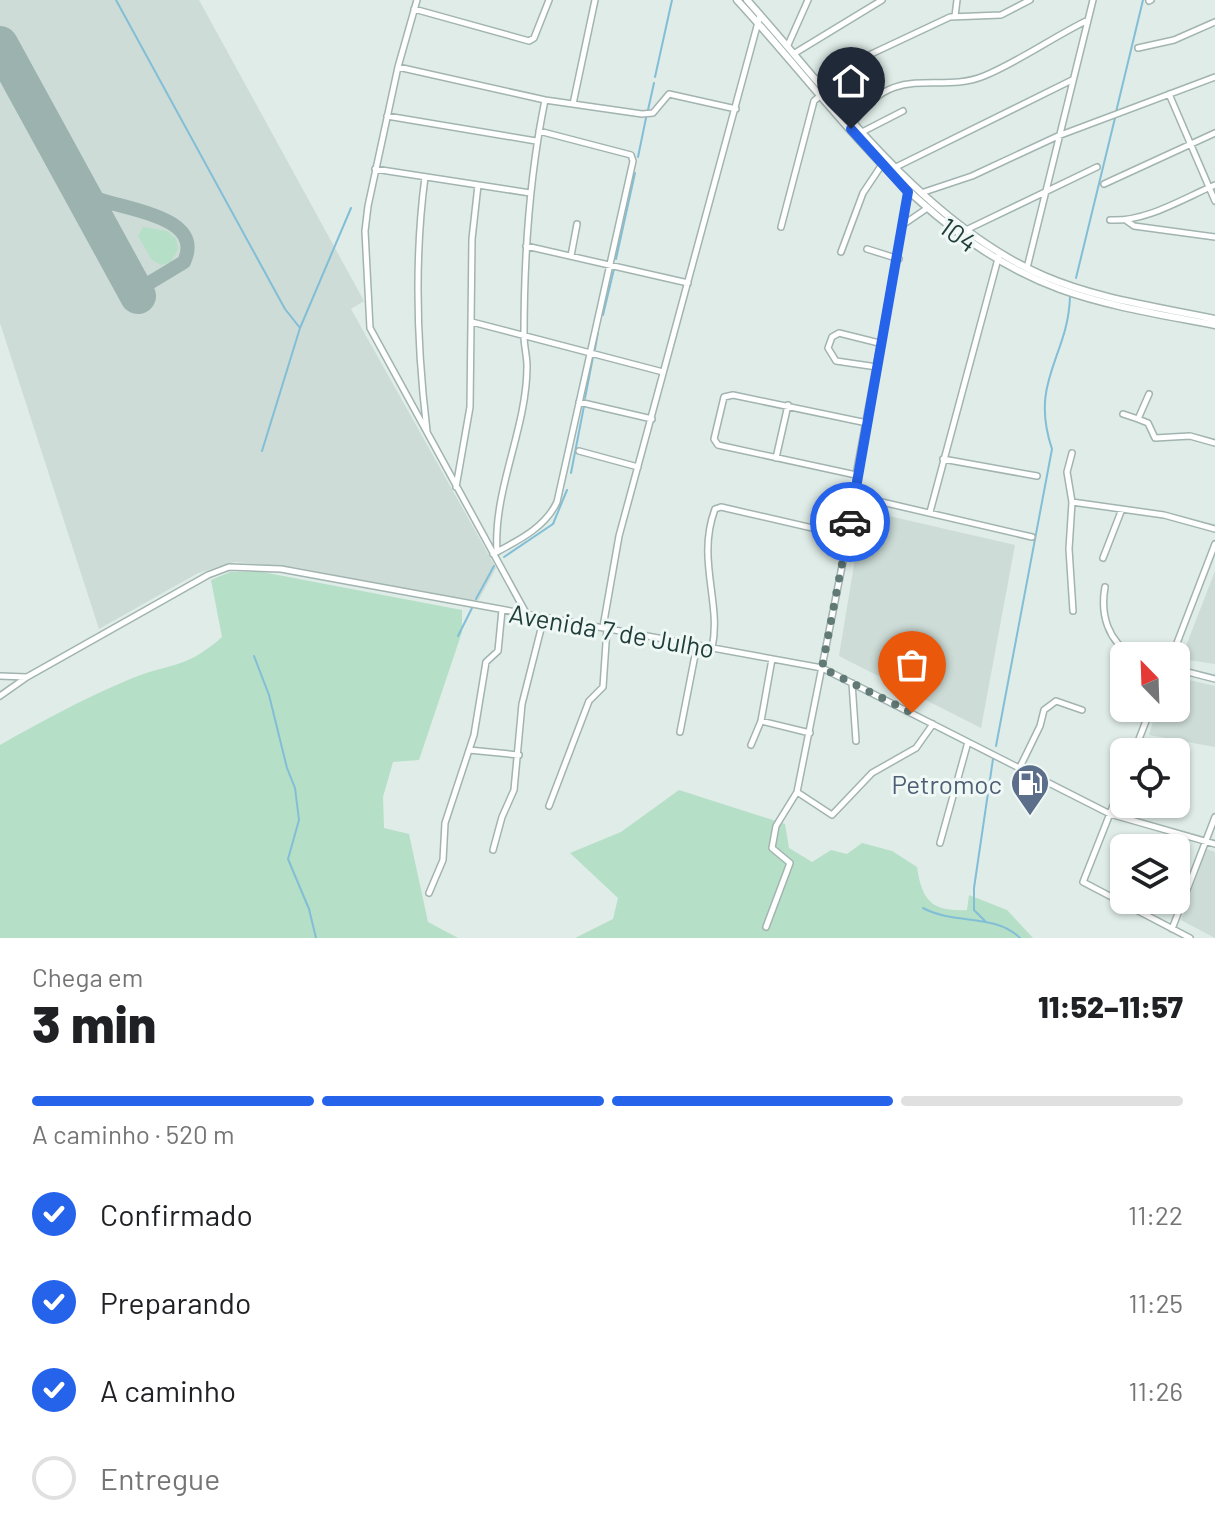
<!DOCTYPE html>
<html lang="pt">
<head>
<meta charset="utf-8">
<style>
	body { margin:0; font-family:Barlow,sans-serif; background:#f2f2f2; color:#202124; height:100vh; display:flex; flex-direction:column; font-size:30px; white-space:nowrap }
	* { box-sizing:border-box; margin:0 }
	p { font-size:26px; color:#757577 }
	.icon { flex:none; width:44px; height:44px; fill:none; stroke:currentColor; stroke-width:2; stroke-linecap:round; stroke-linejoin:round }
	.map { position:relative; height:938px; overflow:hidden }
	.drawer { display:flex; flex-direction:column; background:#fff; flex:1 }
	.drawer>* { flex:none }
	.needle { width:52px; rotate:337deg }
	.fabs { position:absolute; left:1110px; top:642px; display:grid; gap:16px }
	.fabs a { display:grid; place-items:center; width:80px; height:80px; border-radius:12px; background:#fff; box-shadow:0 2px 6px #0004; font-size:40px }
	.pin { position:absolute; display:grid; place-items:center; width:68px; height:68px; color:#fff; margin:-82px -34px; border-radius:50% 50% 50% 0; rotate:-45deg; box-shadow:0 0 8px #0007 }
	.pin .icon { rotate:45deg }
	.courier { position:absolute; display:grid; place-items:center; width:80px; height:80px; margin:-40px; border:6px solid #2563eb; border-radius:50%; background:#fff; color:#222; box-shadow:0 2px 10px #0007 }
	.head em { font-style:normal; font-weight:800 }
	.head div { display:flex; flex-direction:column-reverse }
	.head { display:flex; align-items:center; justify-content:space-between; height:136px; padding:0 32px }
	h1 { font-size:52px; font-weight:800; line-height:60px }
	.bar { display:grid; grid-template-columns:repeat(4,1fr); gap:12px 8px; align-content:center; height:96px; padding:0 32px }
	.bar i { height:10px; border-radius:6px; background:#e0e0e0 }
	.bar .active { background:#2563eb }
	.bar p { grid-column:span 4 }
	ol { padding:0 32px; list-style:none }
	li { display:flex; align-items:center; gap:24px; height:88px }
	li p { margin-inline-start:auto }
	li .icon { padding:8px; border-radius:50%; background:#2563eb; color:#fff; stroke-width:4 }
	li:last-child { color:#757577 }
	li i { width:44px; height:44px; border:4px solid #e0e0e0; border-radius:50% }
	.map>svg:first-child { display:block }
	.built { fill:#cddcd7 }
	.green { fill:#b6dfc7 }
	.lines { fill:none; stroke-linecap:round; stroke-linejoin:round }
	.stream { stroke:#82bed6; stroke-width:2 }
	.taxiway { stroke:#9cb2ae; stroke-width:14 }
	.runway { stroke:#9cb2ae; stroke-width:36 }
	.minor-casing { stroke:#a2b4b0; stroke-width:8 }
	.tertiary-casing { stroke:#a2b4b0; stroke-width:9 }
	.minor { stroke:#fff; stroke-width:5 }
	.tertiary { stroke:#fff; stroke-width:6 }
	.done { stroke:#627a76; stroke-width:8; stroke-dasharray:0 14.4 }
	.route { stroke:#2563eb; stroke-width:10 }
	.labels { text-anchor:middle; dominant-baseline:central; stroke-width:6; stroke-linejoin:round; paint-order:stroke }
	.street-label { font-size:26px; fill:#1f3d39; stroke:#f0f8f5 }
	.service-label { font-size:26px; fill:#4e5e75; stroke:#f0f8f5; text-anchor:end }
</style>
</head>
<body>
<div class="map">
<svg width="1215" height="938" viewBox="0 0 1215 938">
	<rect width="100%" height="100%" fill="#dfece8"/>
	<path class="built" d="M0,0H199L364,301L351,309L496,568L477,603L299,568L235,562L198,573L99,629L0,323Z
		M863,510L1015,545L981,728L839,656Z
		M1215,571V664L1181,659Z
		M1176,677L1215,686V747L1149,735L1157,708H1176Z
		M1206,849L1215,852V938L1181,920Z"/>
	<path class="green" d="M143,227L167,231L176,239L178,249L171,262L161,265L152,260L138,236Z
		M230,572H262L462,610V632L419,760L393,762L383,797L384,828L409,834L428,922L458,938H0V745C42,721 83,699 128,680C169,662 184,671 222,637L211,580Z
		M679,790L785,824L789,848L812,862L831,850L847,854L862,843L892,851L917,867C922,900 931,912 967,910L969,895L1007,910L1033,938H575L613,919L618,898L570,853L621,832Z"/>
	<g class="lines">
		<path class="stream" d="M116,0L285,309L300,328
			M655,77L672,0
			M648,110L654,83
			M1116,112L1143,0
			M638,157L646,118
			M616,259L635,173
			M1076,278L1115,118
			M603,315L614,269
			M595,349L598,332
			M585,398L593,357
			M262,451L300,328L351,208
			M571,473L584,406
			M504,557L553,524L567,490
			M476,599L494,566
			M458,636L472,608
			M254,656L269,695L287,768L295,788L299,820L288,859L309,909L316,938
			M996,746L1052,449C1029,381 1068,357 1070,297
			M923,908C954,925 995,913 1020,938
			M986,922L974,910V888L993,759"/>
		<path class="taxiway" d="M81,192C110,210 207,211 184,262L136,291"/>
		<path class="runway" d="M0,44L138,296"/>
		<defs>
			<path id="minor" d="M1149,1L1151,0
				M414,9L529,41L534,38L549,0
				M955,16L957,0
				M788,45L808,0
				M1138,48L1174,40L1215,22
				M795,53L882,0
				M398,67L417,0
				M818,79L950,17L1001,15L1030,0
				M1169,94L1215,201
				M573,104L595,0
				M387,116L536,141
				M855,121C895,61 937,95 984,76C1020,61 1053,37 1088,20
				M864,131L903,111
				M896,167L1072,80
				M375,169L530,193
				M425,177C414,260 417,348 427,431
				M1104,184L1215,133
				M921,193L972,176L1058,136L1215,77
				M1110,220C1146,222 1182,199 1215,185
				M1127,221L1134,226L1215,237
				M904,224L926,209
				M781,227L814,101L821,95
				M966,230L1097,167
				M526,246L688,283
				M867,249L899,259
				M841,252L863,193L883,163
				M571,256L577,224
				M1027,268L1093,0
				M472,322L663,372
				M877,367L836,361L828,348L832,337L839,333L879,343
				M1149,394L1138,419L1148,423L1155,438L1190,436L1215,443
				M579,402L652,419
				M1123,414L1138,419
				M579,451L638,467
				M1072,453L1067,472L1072,502L1164,515L1215,529
				M776,458L788,405
				M943,459L1037,476
				M856,475L718,445L714,439L724,397L733,395L867,423
				M456,487L470,407L472,239L478,185
				M856,496V475L909,191
				M1072,502L1069,549L1073,611
				M930,512L999,255
				M497,552C493,489 527,429 527,366C527,356 524,346 524,336C524,256 529,178 545,100
				M493,554C517,541 545,528 557,502L633,161L631,155L539,131
				M1103,558L1122,509
				M1105,587C1100,615 1108,641 1133,656
				M526,613L370,328L365,231L368,206L398,67L545,100L642,114L653,113L669,94L736,109
				M603,627L619,536L760,15
				M712,648C722,603 696,560 715,509L721,507L847,536
				M1172,656L1215,544
				M1176,669L1215,679
				M0,676L26,677
				M852,683L856,741
				M0,696L27,677L208,575L229,567L281,569L822,668L1110,814L1215,844
				M761,721L810,733
				M680,732L697,645
				M751,745L761,721L772,659
				M469,750L519,755
				M1134,752L1151,708
				M1020,767L1040,726L1044,710L1056,701L1082,710
				M1124,778L1083,882L1190,938
				M797,792L832,815L872,773L916,748L933,724
				M549,806L589,701L603,687L607,628
				M940,843L968,742
				M493,850L502,817L514,790L522,704L544,617
				M429,893L443,860L445,823L474,735L486,662L498,651L502,610
				M766,927L790,863L772,848L776,826L797,792L856,496L1032,537
				M1172,929L1215,817"/>
			<path id="tertiary" d="M737,0C835,106 920,238 1060,289C1110,307 1164,315 1215,325
				M747,0C834,97 922,223 1044,276C1097,299 1158,307 1215,319"/>
		</defs>
		<use href="#minor" class="minor-casing"/>
		<use href="#tertiary" class="tertiary-casing"/>
		<use href="#minor" class="minor"/>
		<use href="#tertiary" class="tertiary"/>
	</g>
	<g class="lines">
		<path class="done" d="M850,522L822,668L912,713"/>
		<path class="route" d="M850,522L908,192L851,129"/>
	</g>
	<defs>
		<symbol id="fuel-pin" viewBox="-11 -11 22 30"><path d="M0 17L-7.5 6A9.5 9.5 0 1 1 7.5 6Z" fill="#5c6f8a" stroke="#f0f8f5"/><path d="M-5.5-6h7V0h2V4h1.3V-2.5L3-4.5l.8-.8L6-3V5H2.5V1h-1V6h-7ZM-4.2-4.7v3.2H.2V-4.7Z" fill="#fff"/></symbol>
	</defs>
	<g fill-rule="evenodd">
		<use href="#fuel-pin" x="1008" y="761" width="44" height="60"/>
	</g>
	<g class="labels">
		<g class="street-label">
			<text transform="translate(959 234) rotate(36)">104</text>
			<text transform="translate(612 630) rotate(10)">Avenida 7 de Julho</text>
		</g>
		<g class="service-label">
			<text x="1002" y="783">Petromoc</text>
		</g>
	</g>
</svg>
<div class="fabs">
<a><svg class="needle" viewBox="-14 -14 28 28"><path d="M0-13l5 13h-10z" fill="#e53935"/><path d="M0 13l5-13h-10z" fill="#757577"/></svg></a>
<a><svg class="icon" aria-label="locate" viewBox="0 0 24 24"><circle cx="12" cy="12" r="6"/><path d="M12 2v4M12 18v4M2 12h4M18 12h4"/></svg></a>
<a><svg class="icon" aria-label="layers" viewBox="0 0 24 24"><path d="M12 4l9 5-9 5-9-5zM3 14l9 5 9-5"/></svg></a>
</div>
<div class="pin" style="left:912px;top:713px;background:#ea580c"><svg class="icon" aria-label="bag" viewBox="0 0 24 24"><path d="M5 8h14l-1 12H6zM9 8a3 3 0 0 1 6 0"/></svg></div>
<div class="pin" style="left:851px;top:129px;background:#1f2937"><svg class="icon" aria-label="home" viewBox="0 0 24 24"><path d="M3 11l9-7 9 7M6 9v11h12V9"/></svg></div>
<div class="courier" style="left:850px;top:522px"><svg class="icon" aria-label="car" viewBox="0 0 24 24"><path d="M5 17H2v-5l4-1 3-4h7l3 4 3 1v5h-3M9 17h6M6 11h13"/><circle cx="7" cy="17" r="2"/><circle cx="17" cy="17" r="2"/></svg></div>
</div>
<section class="drawer">
<div class="head"><div><h1>3 min</h1><p>Chega em</p></div><em>11:52–11:57</em></div>
<div class="bar"><i class="active"></i><i class="active"></i><i class="active"></i><i></i><p>A caminho · 520 m</p></div>
<ol>
<li><svg class="icon" aria-label="check" viewBox="0 0 24 24"><path d="M5 12l5 5 9-10"/></svg>Confirmado<p>11:22</p></li>
<li><svg class="icon" aria-label="check" viewBox="0 0 24 24"><path d="M5 12l5 5 9-10"/></svg>Preparando<p>11:25</p></li>
<li><svg class="icon" aria-label="check" viewBox="0 0 24 24"><path d="M5 12l5 5 9-10"/></svg>A caminho<p>11:26</p></li>
<li><i></i>Entregue</li>
</ol>
</section>
</body>
</html>
